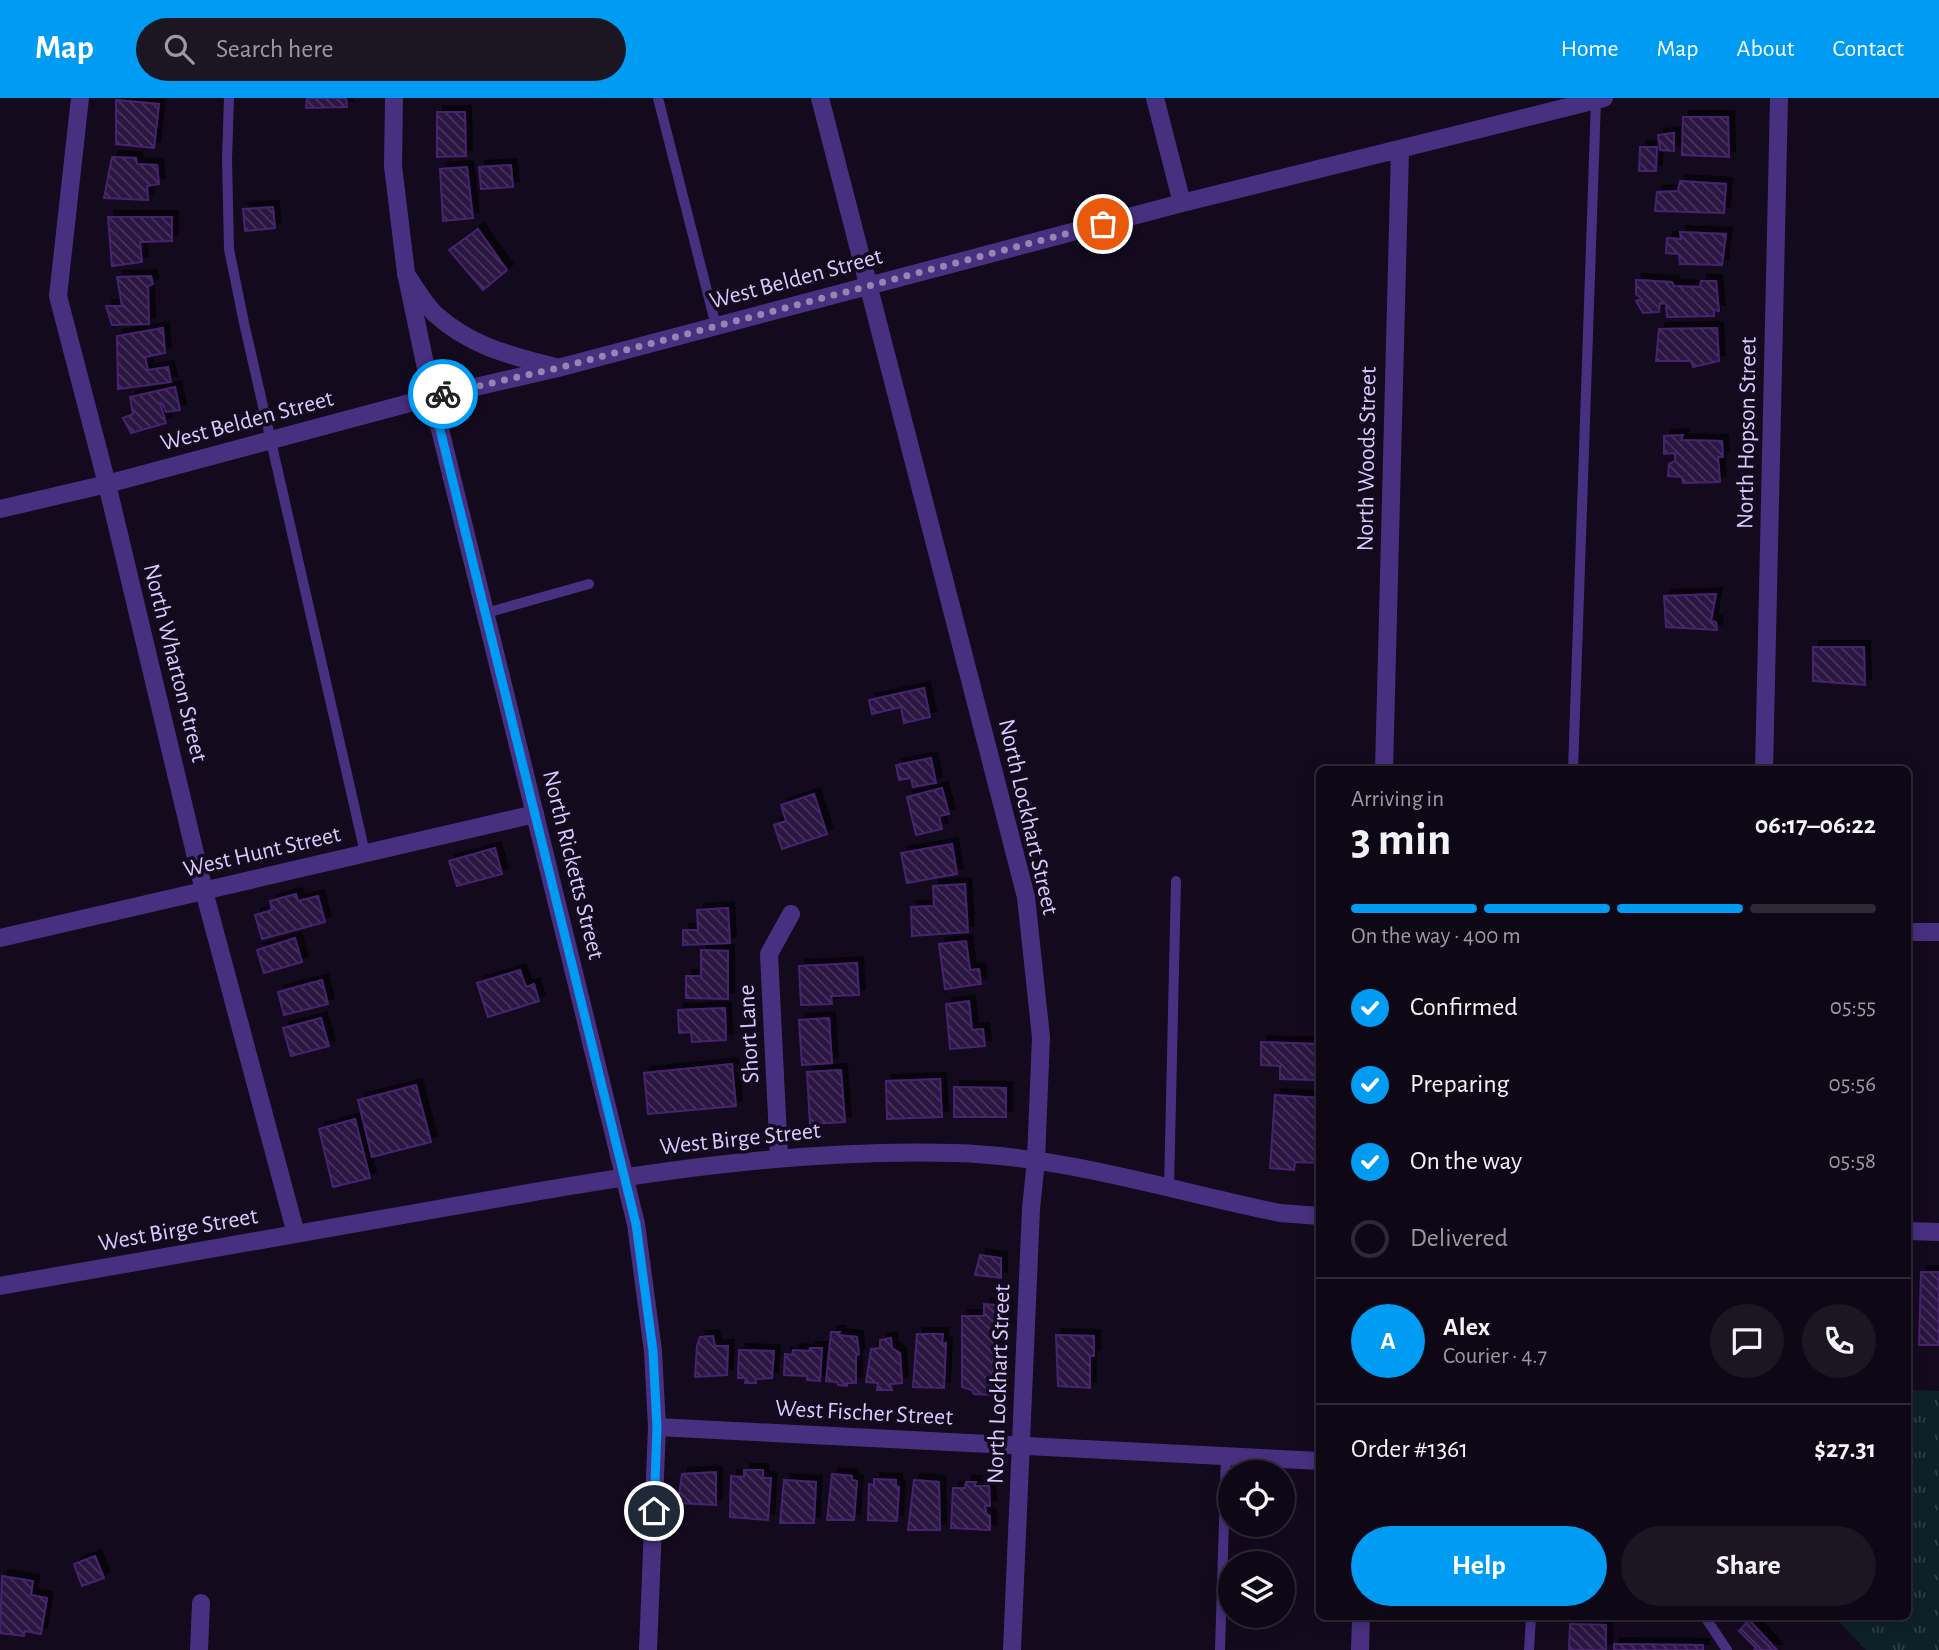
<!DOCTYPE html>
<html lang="en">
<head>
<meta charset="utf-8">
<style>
	body { margin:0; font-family:"Alegreya Sans",sans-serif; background:#1c1623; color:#f1f3f6; height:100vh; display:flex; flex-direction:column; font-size:26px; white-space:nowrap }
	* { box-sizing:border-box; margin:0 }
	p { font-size:23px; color:#9b9aa1 }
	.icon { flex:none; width:38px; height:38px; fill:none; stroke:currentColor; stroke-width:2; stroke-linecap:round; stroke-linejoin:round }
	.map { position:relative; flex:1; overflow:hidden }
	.drawer { position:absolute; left:1316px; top:668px; width:595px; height:854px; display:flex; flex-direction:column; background:#0e0816; border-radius:10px; box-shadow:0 4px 18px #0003,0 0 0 2px #2e2935 }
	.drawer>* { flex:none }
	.controls { position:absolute; left:1218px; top:1362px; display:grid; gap:14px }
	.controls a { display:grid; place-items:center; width:77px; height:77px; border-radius:50%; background:#0e0816; box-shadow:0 4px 18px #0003,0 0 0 2px #2e2935; font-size:35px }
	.pin { position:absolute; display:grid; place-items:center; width:60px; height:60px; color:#fff; margin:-30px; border:4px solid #fff; border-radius:50%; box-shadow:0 2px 7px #0007 }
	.courier { position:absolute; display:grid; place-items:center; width:70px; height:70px; margin:-35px; border:5px solid #009bf2; border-radius:50%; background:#fff; color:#222; box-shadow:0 2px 9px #0007 }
	.summary em { font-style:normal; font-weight:600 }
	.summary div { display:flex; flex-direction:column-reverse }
	.summary { display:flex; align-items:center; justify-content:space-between; height:119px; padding:0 35px }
	h1 { font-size:46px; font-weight:600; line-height:52px }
	.bar { display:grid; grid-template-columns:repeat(4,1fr); gap:10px 7px; align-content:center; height:84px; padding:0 35px }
	.bar i { height:9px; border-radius:5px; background:#2e2935 }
	.bar .active { background:#009bf2 }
	.bar p { grid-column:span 4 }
	.line { display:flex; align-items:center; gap:18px; padding:0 35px; border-top:2px solid #2e2935 }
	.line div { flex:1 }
	.round { display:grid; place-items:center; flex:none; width:74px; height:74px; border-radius:37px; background:#1c1623 }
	ol { padding:0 35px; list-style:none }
	li { display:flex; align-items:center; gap:21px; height:77px }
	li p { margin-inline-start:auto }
	li .icon { padding:7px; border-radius:50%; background:#009bf2; color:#fff; stroke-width:4 }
	li:last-child { color:#9b9aa1 }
	li i { width:38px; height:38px; border:4px solid #2e2935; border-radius:50% }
	.button { display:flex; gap:14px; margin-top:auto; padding:14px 35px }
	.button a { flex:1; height:80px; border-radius:42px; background:#009bf2; color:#fff; font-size:28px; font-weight:600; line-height:80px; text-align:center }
	.button a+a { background:#1c1623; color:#f1f3f6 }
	header { display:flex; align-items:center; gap:42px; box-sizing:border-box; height:98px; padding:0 35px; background:#009bf2; color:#fff }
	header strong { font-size:33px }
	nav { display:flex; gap:38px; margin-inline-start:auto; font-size:24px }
	.search { width:490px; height:63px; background:#1c1623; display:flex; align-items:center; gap:18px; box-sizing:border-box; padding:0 24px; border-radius:38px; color:#9b9aa1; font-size:26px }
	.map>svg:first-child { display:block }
	.grass { fill:url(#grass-tufts) }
	.building { fill:url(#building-back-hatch); stroke:#46246f; stroke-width:2; filter:url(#shadow) }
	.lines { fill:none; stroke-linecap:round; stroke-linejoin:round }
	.service { stroke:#483081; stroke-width:10 }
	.minor { stroke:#483081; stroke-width:18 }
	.tertiary { stroke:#483081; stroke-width:18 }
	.done { stroke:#9685b0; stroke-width:7; stroke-dasharray:0 12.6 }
	.route { stroke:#009bf2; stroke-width:9 }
	.labels { text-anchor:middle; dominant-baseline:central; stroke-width:7; stroke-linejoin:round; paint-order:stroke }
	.street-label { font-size:24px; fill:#dcc7ff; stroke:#130a1e }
</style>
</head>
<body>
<header>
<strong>Map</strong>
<div class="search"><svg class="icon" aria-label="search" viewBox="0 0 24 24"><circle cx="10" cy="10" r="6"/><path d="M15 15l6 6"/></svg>Search here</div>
<nav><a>Home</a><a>Map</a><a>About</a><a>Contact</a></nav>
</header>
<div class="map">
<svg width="1939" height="1552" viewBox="0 0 1939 1552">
	<defs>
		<pattern id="grass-tufts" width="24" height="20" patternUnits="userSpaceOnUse" patternTransform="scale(1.75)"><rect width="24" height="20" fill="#0c2228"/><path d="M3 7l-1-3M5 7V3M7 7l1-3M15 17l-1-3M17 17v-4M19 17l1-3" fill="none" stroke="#2f4148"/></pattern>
		<pattern id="building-back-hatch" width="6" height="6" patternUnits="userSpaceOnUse" patternTransform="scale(1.75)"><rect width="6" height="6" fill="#291441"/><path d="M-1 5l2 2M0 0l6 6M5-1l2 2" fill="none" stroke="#47355e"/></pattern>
		<filter id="shadow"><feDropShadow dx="6" dy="-6" stdDeviation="0" flood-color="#0009"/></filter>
	</defs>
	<rect width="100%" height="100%" fill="#130a1e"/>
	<path class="grass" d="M1908,1292L1939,1293V1552H1866L1834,1519H1908Z"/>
	<path class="building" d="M307,0H346L347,9L306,10Z
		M116,2L159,6L154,50L116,46Z
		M437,14H465L466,58L437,59Z
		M1683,19H1728L1729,59L1682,57Z
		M1674,35V53L1660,52L1658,37Z
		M1640,49H1657L1656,73H1639Z
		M112,59L136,60L137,66L157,67L159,86L147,88L148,102L104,100Z
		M511,67L513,89L481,91L479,69Z
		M467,69L473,120L443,123L440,71Z
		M1680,83L1726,86L1724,115L1655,113L1657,94L1678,93Z
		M273,109L275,130L245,133L243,111Z
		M108,119H172V143L140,144L142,164L112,168Z
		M478,131L507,172L483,192L449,152Z
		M1680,134L1726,136L1722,167L1680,166L1679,156L1666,155L1667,140L1681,141Z
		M151,178L153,186L148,188L149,226L112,227L106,208H122L117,179Z
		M1636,182L1672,184L1674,188L1700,189L1701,183H1716L1719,213L1714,212V218L1667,219L1666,206L1660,205L1659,214L1643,215L1636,203L1642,201L1636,196Z
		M163,230L165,255L145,259L148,272L168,269L171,284L118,291L117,238Z
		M1717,230L1719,263L1693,269L1691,263H1656L1659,231Z
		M175,289L180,312L166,314L163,306L160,305L166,325L131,335L123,320L133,316L130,299Z
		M1683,337L1681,342L1722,343L1723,359H1718L1720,384L1683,385L1682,379L1668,378L1669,366L1675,363V355L1664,356V338Z
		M1716,496L1711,523L1716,524L1717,532L1666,529L1664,498Z
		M1813,549H1864L1865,587L1813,583Z
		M924,590L930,619L904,625L901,609L872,616L869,602Z
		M931,660L936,685L913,689L911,680L899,682L896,667Z
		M942,690L949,716L939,718L942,731L916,737L907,699Z
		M814,696L827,736L782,751L774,727L786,723L781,707Z
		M952,746L957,776L907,785L901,755Z
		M495,750L502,776L457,788L449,763Z
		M965,786L968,834L912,838L911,809L934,808L933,788Z
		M296,796L298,803L318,798L325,824L262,841L255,817L272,812L270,803Z
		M728,810L730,845L683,847V832H698L697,812Z
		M295,840L302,864L264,875L257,852Z
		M966,843L970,872L979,871L981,886L945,891L939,846Z
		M701,852L728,853V901L686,900V878H701Z
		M857,865L859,897L831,898L832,906L801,907L799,868Z
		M520,872L526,889L534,886L539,903L488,919L477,885Z
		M322,882L328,906L284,917L278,894Z
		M969,903L972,932L983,931L985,948L950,951L946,906Z
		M725,910L726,942L692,944L691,934L679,935L678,912Z
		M321,920L329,948L291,958L283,930Z
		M829,920L832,965L802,967L799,922Z
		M1261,944L1316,946L1315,982L1280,981V968L1261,967Z
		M732,966L736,1008L648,1016L644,975Z
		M841,972L845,1024L810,1026L807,974Z
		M940,981L942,1019L887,1021L886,983Z
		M416,987L431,1044L372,1059L358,1002Z
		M954,989L1006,990V1019H954Z
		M1275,997L1320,1000L1318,1065L1295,1064L1294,1072L1270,1070Z
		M355,1021L370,1080L333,1089L319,1031Z
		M980,1157L1001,1160V1180L975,1177Z
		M1921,1174H1939V1247H1919Z
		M984,1206L1006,1208L1005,1231L993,1230V1297L974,1296L972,1292L962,1289V1218H984Z
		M831,1234H840L838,1237L857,1239L859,1256L856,1258V1285H847V1288L838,1287L837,1284L826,1283Z
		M917,1236H943L942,1246L946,1245L944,1290L913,1289Z
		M1056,1237L1094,1238V1258H1090V1290L1058,1288Z
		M713,1238L715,1248H728L727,1277L695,1279L697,1248L700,1239Z
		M891,1240L892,1250L900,1255L902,1285L890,1286L892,1292H877L878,1285L866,1284L871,1251L880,1250V1242Z
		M810,1250H822L820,1283L807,1282V1278L784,1277L785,1256L792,1257L793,1252L809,1253Z
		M739,1252L774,1253L772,1280L755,1281L756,1285H745L746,1280H738Z
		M744,1372H763V1380H771L768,1422L730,1419L731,1378L744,1379Z
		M716,1374V1407L678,1405L682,1376Z
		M832,1376L852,1378V1382L857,1383L854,1422H827Z
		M874,1381L896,1382V1388L899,1389L897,1423L868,1422L869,1386L874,1387Z
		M784,1382L816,1384L814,1425H780Z
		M914,1382L939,1384L940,1432H908Z
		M966,1384H976L974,1388H989L990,1408H985L986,1415L990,1418V1432L951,1430L953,1390H965Z
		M95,1458L104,1480L82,1488L74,1466Z
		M2,1478L33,1483L31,1497L47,1500L41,1536L25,1533L24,1538L0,1535Z
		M1749,1522L1777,1552H1754L1756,1550L1739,1533Z
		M1570,1526L1606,1527V1552H1569Z
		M1614,1546L1703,1547V1552H1614Z"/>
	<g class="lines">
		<path class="service" d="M229,0L227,61L229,151L244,225L365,755
			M658,0L716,228
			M486,515L589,486
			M1573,672L1596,2
			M1169,1090L1176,783
			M1705,1519L1727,1552
			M1220,1552L1226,1358
			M1529,1552L1531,1519"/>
		<path class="minor" d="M80,0L58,198L107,386L204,793L296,1136
			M820,0L1026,799L1041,939L1036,1062L1031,1111L1012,1552
			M1155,0L1182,105
			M406,176C415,189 424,205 435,216C472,249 509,257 555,269
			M0,411L107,386L432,299L558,270L1182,105L1604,0
			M1384,672L1400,52
			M1764,672L1779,0
			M1908,834H1939
			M0,840L535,716
			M779,1059L769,856L791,816
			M1908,1133L1939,1134
			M0,1188C148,1162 295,1136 443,1110C613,1080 780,1050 954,1055C1065,1058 1172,1093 1280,1115L1320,1118
			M657,1329L1320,1363
			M199,1552L201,1505
			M1360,1552L1361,1519"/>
		<path class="tertiary" d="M394,0L393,68L406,175L432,299L636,1126L653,1253L657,1329L648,1552"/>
	</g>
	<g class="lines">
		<path class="done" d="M443,296L558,270L1103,126"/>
		<path class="route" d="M443,296L432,299L636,1126L653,1253L657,1329L654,1413"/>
	</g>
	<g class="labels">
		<g class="street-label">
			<text transform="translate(796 181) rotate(-15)">West Belden Street</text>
			<text transform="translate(247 323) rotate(-15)">West Belden Street</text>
			<text transform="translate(1747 335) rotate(-89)">North Hopson Street</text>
			<text transform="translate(1367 361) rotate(-89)">North Woods Street</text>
			<text transform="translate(175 565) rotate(76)">North Wharton Street</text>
			<text transform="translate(1028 719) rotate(77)">North Lockhart Street</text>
			<text transform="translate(262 754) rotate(-13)">West Hunt Street</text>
			<text transform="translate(573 767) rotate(76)">North Ricketts Street</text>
			<text transform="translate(749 936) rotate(-93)">Short Lane</text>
			<text transform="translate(740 1041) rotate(-6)">West Birge Street</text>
			<text transform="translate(178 1132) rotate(-10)">West Birge Street</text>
			<text transform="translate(999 1286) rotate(-88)">North Lockhart Street</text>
			<text transform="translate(864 1315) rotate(3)">West Fischer Street</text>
		</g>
	</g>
</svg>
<div class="controls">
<a><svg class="icon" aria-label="locate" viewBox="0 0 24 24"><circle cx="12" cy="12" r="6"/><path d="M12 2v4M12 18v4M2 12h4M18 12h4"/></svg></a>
<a><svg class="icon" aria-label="layers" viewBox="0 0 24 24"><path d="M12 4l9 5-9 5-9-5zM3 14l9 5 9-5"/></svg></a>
</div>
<div class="pin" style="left:1103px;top:126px;background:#ea580c"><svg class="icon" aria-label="bag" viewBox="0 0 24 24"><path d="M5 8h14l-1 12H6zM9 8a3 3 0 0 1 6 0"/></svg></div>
<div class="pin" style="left:654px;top:1413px;background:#1f2937"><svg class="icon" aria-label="home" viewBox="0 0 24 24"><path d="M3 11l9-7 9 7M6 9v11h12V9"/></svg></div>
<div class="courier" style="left:443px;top:296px"><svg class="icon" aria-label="bike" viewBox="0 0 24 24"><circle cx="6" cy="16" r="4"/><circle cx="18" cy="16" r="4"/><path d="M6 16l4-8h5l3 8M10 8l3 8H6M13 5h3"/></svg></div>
<section class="drawer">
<div class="summary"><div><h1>3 min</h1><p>Arriving in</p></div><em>06:17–06:22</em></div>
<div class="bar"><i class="active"></i><i class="active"></i><i class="active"></i><i></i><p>On the way · 400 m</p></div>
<ol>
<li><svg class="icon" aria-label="check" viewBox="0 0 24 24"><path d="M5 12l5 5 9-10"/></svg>Confirmed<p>05:55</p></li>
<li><svg class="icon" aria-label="check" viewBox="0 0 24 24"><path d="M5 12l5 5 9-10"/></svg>Preparing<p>05:56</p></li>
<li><svg class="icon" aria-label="check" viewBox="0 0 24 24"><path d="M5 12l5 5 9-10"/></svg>On the way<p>05:58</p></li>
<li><i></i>Delivered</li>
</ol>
<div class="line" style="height:126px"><b class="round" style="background:#009bf2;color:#fff">A</b><div><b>Alex</b><p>Courier · 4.7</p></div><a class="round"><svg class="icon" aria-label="chat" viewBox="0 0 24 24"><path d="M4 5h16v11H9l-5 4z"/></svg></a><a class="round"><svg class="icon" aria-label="phone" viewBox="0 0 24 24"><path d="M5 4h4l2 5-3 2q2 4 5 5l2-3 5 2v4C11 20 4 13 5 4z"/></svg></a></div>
<div class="line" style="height:91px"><div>Order #1361</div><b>$27.31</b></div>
<div class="button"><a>Help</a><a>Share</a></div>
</section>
</div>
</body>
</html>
